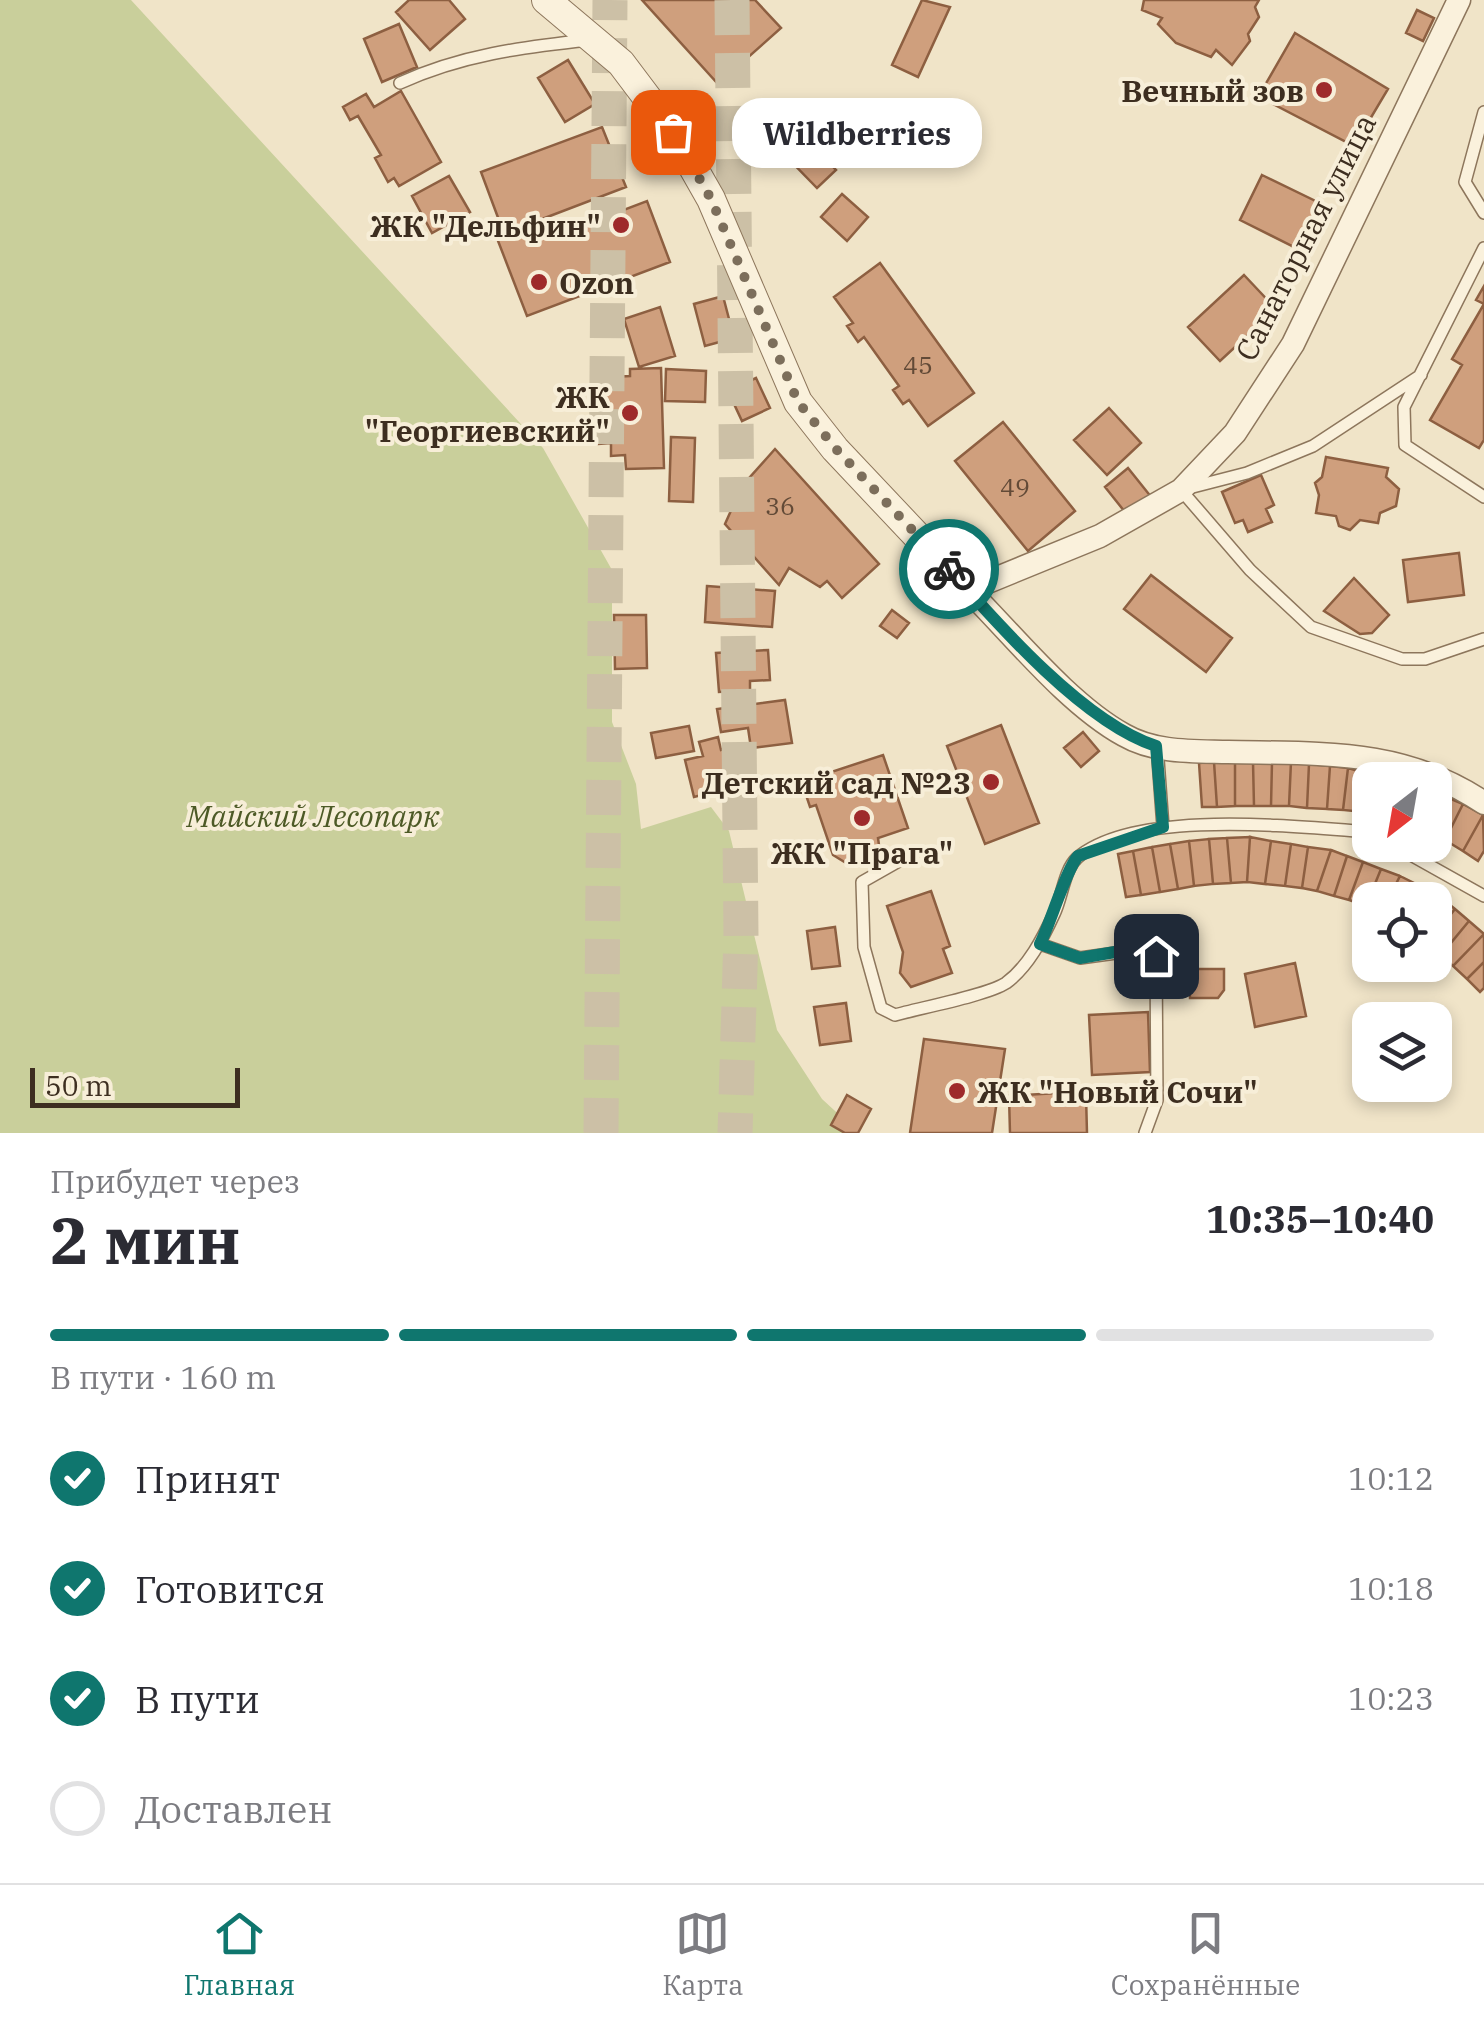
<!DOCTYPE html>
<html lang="ru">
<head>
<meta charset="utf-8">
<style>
	body { margin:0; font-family:"IBM Plex Serif",serif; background:#f2f2f3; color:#2b2b33; height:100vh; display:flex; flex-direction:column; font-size:38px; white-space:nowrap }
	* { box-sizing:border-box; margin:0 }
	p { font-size:32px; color:#7c7c81 }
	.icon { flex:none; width:55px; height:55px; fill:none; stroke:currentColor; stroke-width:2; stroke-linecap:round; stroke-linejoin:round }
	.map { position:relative; height:1133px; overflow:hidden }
	.panel { display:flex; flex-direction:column; background:#fff; flex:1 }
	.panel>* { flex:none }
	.needle { width:65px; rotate:211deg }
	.fabs { position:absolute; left:1352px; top:762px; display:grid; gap:20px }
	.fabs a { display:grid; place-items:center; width:100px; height:100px; border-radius:20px; background:#fff; box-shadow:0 5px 15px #0003; font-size:50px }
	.scale { position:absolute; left:30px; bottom:25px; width:210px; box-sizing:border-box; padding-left:10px; border:5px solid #3d2e20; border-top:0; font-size:28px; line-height:35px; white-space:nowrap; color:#3d2e20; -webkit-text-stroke:8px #f7eed8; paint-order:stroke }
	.pin { position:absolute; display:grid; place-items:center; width:85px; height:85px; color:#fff; margin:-42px; border-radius:20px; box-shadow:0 5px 15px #0006 }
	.courier { position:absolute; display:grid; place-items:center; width:100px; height:100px; margin:-50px; border:8px solid #0f766e; border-radius:50%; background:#fff; color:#222; box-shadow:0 2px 12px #0007 }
	.bubble { position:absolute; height:70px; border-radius:30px; background:#fff; box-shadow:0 5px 15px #0003; font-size:32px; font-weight:800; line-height:70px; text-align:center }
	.summary em { font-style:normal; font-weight:800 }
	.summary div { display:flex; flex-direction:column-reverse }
	.summary { display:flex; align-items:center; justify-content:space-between; height:170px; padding:0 50px }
	h1 { font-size:65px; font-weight:800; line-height:75px }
	.bar { display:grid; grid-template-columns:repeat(4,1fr); gap:15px 10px; align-content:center; height:120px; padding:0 50px }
	.bar i { height:12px; border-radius:8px; background:#e1e1e2 }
	.bar .current { background:#0f766e }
	.bar p { grid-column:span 4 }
	ol { padding:0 50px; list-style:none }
	li { display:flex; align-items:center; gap:30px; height:110px }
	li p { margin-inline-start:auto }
	li .icon { padding:10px; border-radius:50%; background:#0f766e; color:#fff; stroke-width:4 }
	li:last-child { color:#7c7c81 }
	li i { width:55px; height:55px; border:5px solid #e1e1e2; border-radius:50% }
	.tabs { display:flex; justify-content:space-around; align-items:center; height:140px; border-top:2px solid #e1e1e2; background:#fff; font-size:28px; color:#7c7c81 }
	.tabs a { display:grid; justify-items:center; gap:5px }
	.tabs .current { color:#0f766e }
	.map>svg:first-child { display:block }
	.green { fill:#c9cf9b }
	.building { fill:#cf9f7d; stroke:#8d5f41; stroke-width:2.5 }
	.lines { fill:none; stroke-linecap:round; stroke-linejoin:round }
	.primary-tunnel { stroke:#ccc0a6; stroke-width:35; stroke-dasharray:35 18; stroke-linecap:butt }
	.service-casing { stroke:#8d765c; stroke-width:14 }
	.minor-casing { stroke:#8d765c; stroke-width:25 }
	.tertiary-casing { stroke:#8d765c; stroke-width:30 }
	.service { stroke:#faf1dc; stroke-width:11 }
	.minor { stroke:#faf1dc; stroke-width:22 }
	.tertiary { stroke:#faf1dc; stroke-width:28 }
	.done { stroke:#7c6e5b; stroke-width:10; stroke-dasharray:0 18 }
	.route { stroke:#0f766e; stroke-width:12 }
	.poi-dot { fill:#9e2a2b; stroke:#f7eed8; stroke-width:4 }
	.labels { text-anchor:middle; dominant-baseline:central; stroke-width:8; stroke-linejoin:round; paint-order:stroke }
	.number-label { font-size:25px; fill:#624a37 }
	.poi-label { font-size:30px; font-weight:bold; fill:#3d2e20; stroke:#f7eed8; text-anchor:end }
	.street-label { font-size:30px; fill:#3d2e20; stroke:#f7eed8 }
	.park-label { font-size:30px; font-style:italic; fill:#4d5a26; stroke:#f7eed8 }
</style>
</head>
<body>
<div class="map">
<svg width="1484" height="1133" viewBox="0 0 1484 1133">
	<rect width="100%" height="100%" fill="#f0e4c8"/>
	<path class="green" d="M0,0H131L543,448L612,570V722L636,784L641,829L711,807L729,831L777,1030L822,1099L859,1133H0Z"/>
	<path class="building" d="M409,0H449L465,19L430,50L396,12Z
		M642,0H755L781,28L718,84Z
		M922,0L950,7L918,77L892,65Z
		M1144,0H1259L1255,7L1259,17L1248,34L1250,41L1232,65L1216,50L1211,57L1176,43L1158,24L1162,18L1142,10Z
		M1417,10L1434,18L1423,41L1406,33Z
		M399,24L417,67L382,82L364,39Z
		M1295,33L1388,89L1354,146L1273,104L1261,92Z
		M568,60L595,104L565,122L538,78Z
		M401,91L441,162L399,186L394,178L388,182L375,158L381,155L358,116L350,120L343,107L366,94L374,107Z
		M602,127L626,187L542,219L550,238L647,201L670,262L527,316L495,233L503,231L481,172Z
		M799,132L836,170L817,188L780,150Z
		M1262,175L1332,209L1310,255L1240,220Z
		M449,176L470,212L432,233L412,196Z
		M842,194L868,217L847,241L821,217Z
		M880,263L974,393L928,426L909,400L903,404L893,390L899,386L864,337L858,342L847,326L853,323L834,297Z
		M1244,275L1276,309L1220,361L1188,327Z
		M1484,286V440L1479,448L1430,420L1462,365L1452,359L1484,304L1476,300Z
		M723,296L734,338L705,346L694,304Z
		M660,307L675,356L639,367L624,319Z
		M661,368L664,468L626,469L625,455L611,456V443L599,444L597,383H611V377L630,376V369Z
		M666,369L706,371L705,402L665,401Z
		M756,378L770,408L742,421L728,391Z
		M1109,408L1141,443L1107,475L1074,440Z
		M1003,422L1075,511L1028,551L955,461Z
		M671,437L695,438L693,502L669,501Z
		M775,449L879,564L842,598L827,581L820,587L789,568L779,585L725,524L742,486Z
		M1326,457L1388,468L1386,477L1399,489L1396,506L1380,513L1378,523L1360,520L1350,530L1339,526L1336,516L1316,513L1319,495L1315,483L1322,477Z
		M1128,468L1152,498L1129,517L1105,487Z
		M1261,475L1274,505L1266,509L1272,522L1248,532L1243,520L1235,523L1222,492Z
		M1459,553L1464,595L1408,602L1403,560Z
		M1151,575L1232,638L1206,672L1124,609Z
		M1354,578L1389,615L1372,633L1360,634L1324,611Z
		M707,586L775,591L772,627L705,622Z
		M892,610L909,623L897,638L880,626Z
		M614,615H646L647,668L615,669Z
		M768,650L770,680L750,681V690L719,692L716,653Z
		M785,700L792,743L751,748L748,728L721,732L717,709Z
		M1001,725L1039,823L985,844L947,746Z
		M689,726L694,751L656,758L651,733Z
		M1083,732L1099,751L1081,767L1064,748Z
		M718,737L721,750L739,745L748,783L694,797L685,760L703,756L699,742Z
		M883,755L908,828L878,838L880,852L868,866H851L833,855L816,805L810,807L806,795L817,791L813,778Z
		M1214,762H1235V806L1217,807Z
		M1214,762L1217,807H1202L1199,763Z
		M1235,762H1253L1254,806H1235Z
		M1253,762H1272L1271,806H1254Z
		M1272,762H1291L1289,806H1271Z
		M1291,762L1309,764L1307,808L1289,806Z
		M1309,764L1330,766L1327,809L1307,808Z
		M1330,766L1348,768L1343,810L1327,809Z
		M1348,768L1369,774L1363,812L1343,810Z
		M1444,796L1463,804L1445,840L1435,835V818Z
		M1463,804L1483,815L1463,851L1445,840Z
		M1483,815L1484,851L1478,861L1463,851Z
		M1250,837L1271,841L1265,884L1247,882Z
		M1250,837L1247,882L1231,883L1227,838Z
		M1227,838L1231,883L1213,884L1209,839Z
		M1209,839L1213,884L1194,886L1189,841Z
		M1189,841L1194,886L1178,889L1170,844Z
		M1271,841L1291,844L1285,886L1265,884Z
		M1170,844L1178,889L1160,892L1152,847Z
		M1291,844L1308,847L1302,888L1285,886Z
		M1152,847L1160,892L1141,895L1133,851Z
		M1308,847L1331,850L1317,891L1302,888Z
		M1331,850L1347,856L1334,896L1317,891Z
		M1133,851L1141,895L1126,897L1118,854Z
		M1347,856L1363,862L1349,900L1334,896Z
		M1363,862L1381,869L1366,906L1349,900Z
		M1381,869L1400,876L1388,900H1370V908L1366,906Z
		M1400,876L1422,887L1413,900H1388Z
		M931,891L950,946L943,949L952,973L911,987L900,973L903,952L887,906Z
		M1440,897L1455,909L1435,934V903Z
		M1455,909L1469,921L1441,955L1435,951V934Z
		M1469,921L1484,934L1453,966L1441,955Z
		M835,927L840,966L812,969L807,931Z
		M1484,934V962L1467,979L1453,966Z
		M1484,962V988L1480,992L1467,979Z
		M1295,963L1306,1016L1255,1027L1245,974Z
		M1189,969H1224V990L1218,998H1190Z
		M846,1003L851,1041L820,1045L814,1007Z
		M1148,1012L1150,1072L1092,1075L1089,1015Z
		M924,1039L1005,1049L992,1133H910Z
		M1075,1092L1086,1095L1087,1133H1010L1009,1096Z
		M847,1095L871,1109L858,1133H845L831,1125Z"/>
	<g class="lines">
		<path class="primary-tunnel" d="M732,0L741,936L735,1133
			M601,1133L610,0"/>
		<defs>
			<path id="service" d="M400,83C461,55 523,47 589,40
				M1484,112L1465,182L1484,213
				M1484,248L1404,407L1405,445L1484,497
				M1421,375L1313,446L1247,473L1181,490L1250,570L1311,627L1402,659H1425L1484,639
				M1157,746L1163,827
				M1393,845L1484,896
				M899,861L862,882L864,947L881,1008L895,1015C920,1008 988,995 1006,983C1028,967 1043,938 1054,914C1062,898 1064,870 1077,858C1135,808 1297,827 1370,832
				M1040,944L1080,958L1152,948L1156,956L1157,1100L1145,1133"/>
			<path id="minor" d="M1459,0L1293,344L1235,433L1181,490L1100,536L968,590C1014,636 1068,704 1124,735C1155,753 1194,751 1228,752C1321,754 1403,748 1484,803"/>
			<path id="tertiary" d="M546,0L621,63L673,132L711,199L798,402L835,449L968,590"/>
		</defs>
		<use href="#service" class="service-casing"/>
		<use href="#minor" class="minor-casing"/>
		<use href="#tertiary" class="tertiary-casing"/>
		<use href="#service" class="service"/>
		<use href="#minor" class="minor"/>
		<use href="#tertiary" class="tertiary"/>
	</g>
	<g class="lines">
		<path class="done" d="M673,132L711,199L798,402L836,449L949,569"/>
		<path class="route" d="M949,569C1000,627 1085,723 1156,746L1163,827L1078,856C1066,870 1051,922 1040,944L1080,958L1144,947L1152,948L1156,956"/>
	</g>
	<g class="poi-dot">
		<circle cx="1324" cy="90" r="10"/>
		<circle cx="621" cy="225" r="10"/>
		<circle cx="539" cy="282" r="10"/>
		<circle cx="630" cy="413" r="10"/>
		<circle cx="991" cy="782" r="10"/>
		<circle cx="862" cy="818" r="10"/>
		<circle cx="957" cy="1091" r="10"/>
	</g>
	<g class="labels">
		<g class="number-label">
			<text x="918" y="364">45</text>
			<text x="1015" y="486">49</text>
			<text x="780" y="505">36</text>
		</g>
		<g class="poi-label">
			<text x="1304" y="90">Вечный зов</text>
			<text x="601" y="225">ЖК "Дельфин"</text>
			<text x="559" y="282" text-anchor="start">Ozon</text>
			<text x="610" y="396">ЖК<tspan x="610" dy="34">"Георгиевский"</tspan></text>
			<text x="971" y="782">Детский сад №23</text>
			<text x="862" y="852" text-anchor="middle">ЖК "Прага"</text>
			<text x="977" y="1091" text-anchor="start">ЖК "Новый Сочи"</text>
		</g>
		<g class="street-label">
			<text transform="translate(1305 237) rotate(-63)">Санаторная улица</text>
		</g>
		<g class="park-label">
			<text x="313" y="815">Майский Лесопарк</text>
		</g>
	</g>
</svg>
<div class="fabs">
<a><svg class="needle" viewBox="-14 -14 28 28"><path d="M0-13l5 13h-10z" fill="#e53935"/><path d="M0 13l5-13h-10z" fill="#7c7c81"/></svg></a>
<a><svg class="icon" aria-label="locate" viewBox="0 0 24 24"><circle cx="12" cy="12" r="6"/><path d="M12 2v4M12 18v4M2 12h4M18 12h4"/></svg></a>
<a><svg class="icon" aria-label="layers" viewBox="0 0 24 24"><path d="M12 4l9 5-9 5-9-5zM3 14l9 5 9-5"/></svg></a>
</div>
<div class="scale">50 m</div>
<div class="pin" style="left:673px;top:132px;background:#ea580c"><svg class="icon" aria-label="bag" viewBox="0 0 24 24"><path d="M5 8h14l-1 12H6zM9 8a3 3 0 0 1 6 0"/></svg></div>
<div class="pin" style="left:1156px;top:956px;background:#1f2937"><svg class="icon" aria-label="home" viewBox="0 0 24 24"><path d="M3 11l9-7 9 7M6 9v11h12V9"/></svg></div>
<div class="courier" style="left:949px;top:569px"><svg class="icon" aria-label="bike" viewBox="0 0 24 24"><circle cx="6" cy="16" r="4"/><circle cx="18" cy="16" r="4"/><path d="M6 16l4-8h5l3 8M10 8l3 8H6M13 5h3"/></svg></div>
<div class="bubble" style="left:732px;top:98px;width:250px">Wildberries</div>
</div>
<section class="panel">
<div class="summary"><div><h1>2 мин</h1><p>Прибудет через</p></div><em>10:35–10:40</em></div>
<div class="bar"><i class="current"></i><i class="current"></i><i class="current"></i><i></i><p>В пути · 160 m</p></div>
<ol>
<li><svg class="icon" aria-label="check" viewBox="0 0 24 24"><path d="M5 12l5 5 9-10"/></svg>Принят<p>10:12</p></li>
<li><svg class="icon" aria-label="check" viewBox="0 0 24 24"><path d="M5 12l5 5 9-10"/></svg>Готовится<p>10:18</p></li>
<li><svg class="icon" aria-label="check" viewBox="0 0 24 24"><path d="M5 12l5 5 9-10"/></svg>В пути<p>10:23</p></li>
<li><i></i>Доставлен</li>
</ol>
</section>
<nav class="tabs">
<a class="current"><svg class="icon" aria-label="home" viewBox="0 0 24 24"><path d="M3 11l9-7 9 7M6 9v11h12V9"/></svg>Главная</a>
<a><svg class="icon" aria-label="map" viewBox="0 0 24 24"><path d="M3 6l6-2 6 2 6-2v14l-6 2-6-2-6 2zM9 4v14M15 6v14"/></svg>Карта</a>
<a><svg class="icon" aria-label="saved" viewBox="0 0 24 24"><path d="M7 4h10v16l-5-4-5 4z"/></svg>Сохранённые</a>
</nav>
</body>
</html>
